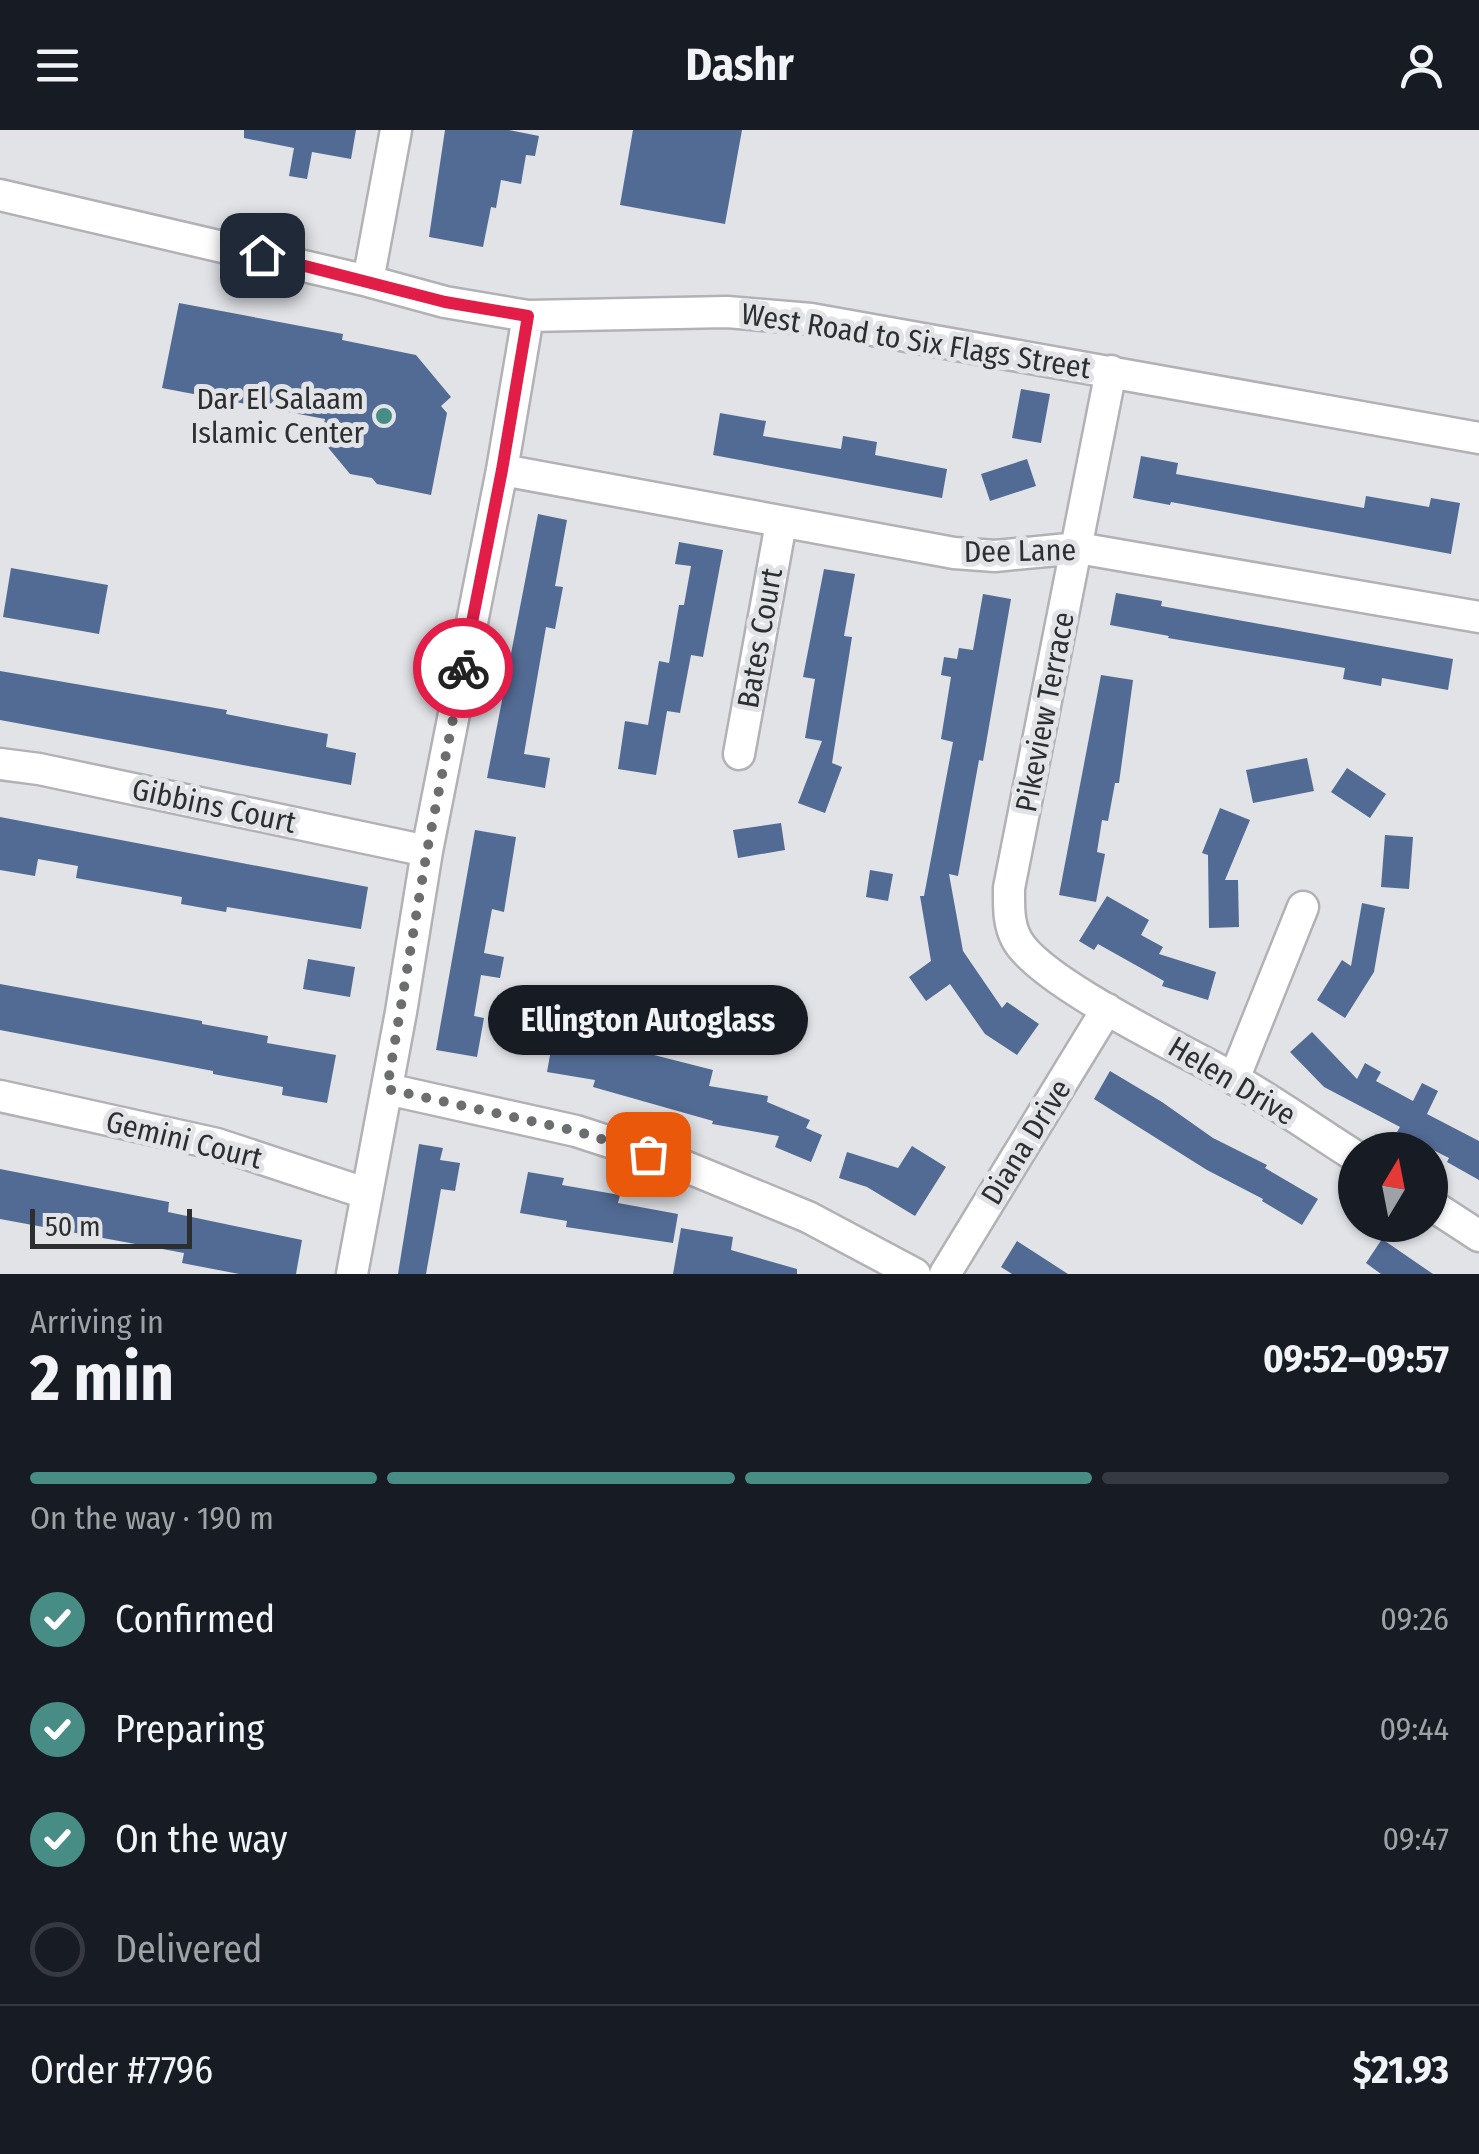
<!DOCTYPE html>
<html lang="en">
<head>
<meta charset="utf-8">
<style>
	body { margin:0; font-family:"Fira Sans Condensed",sans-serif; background:#242831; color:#f1f3f6; height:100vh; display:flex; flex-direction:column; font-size:38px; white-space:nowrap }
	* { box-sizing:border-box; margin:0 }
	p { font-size:32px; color:#9ea1a6 }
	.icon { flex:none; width:55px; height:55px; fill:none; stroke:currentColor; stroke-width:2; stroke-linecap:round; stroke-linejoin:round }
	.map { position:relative; height:1144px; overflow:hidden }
	.panel { display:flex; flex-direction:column; background:#171b24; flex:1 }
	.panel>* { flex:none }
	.needle { width:65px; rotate:10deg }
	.fabs { position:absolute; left:1338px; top:1002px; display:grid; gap:20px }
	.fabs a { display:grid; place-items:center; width:110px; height:110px; border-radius:50%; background:#171b24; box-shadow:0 2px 8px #0004; font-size:50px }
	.scale { position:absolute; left:30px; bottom:25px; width:162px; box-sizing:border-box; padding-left:10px; border:5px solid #2d2e2f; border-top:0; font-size:28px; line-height:35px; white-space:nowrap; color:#2d2e2f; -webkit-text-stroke:8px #e2e3e7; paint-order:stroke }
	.pin { position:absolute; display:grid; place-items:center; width:85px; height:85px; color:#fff; margin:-42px; border-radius:20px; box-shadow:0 5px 15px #0006 }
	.courier { position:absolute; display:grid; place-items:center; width:100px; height:100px; margin:-50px; border:8px solid #e11d48; border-radius:50%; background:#fff; color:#222; box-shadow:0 2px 12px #0007 }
	.bubble { position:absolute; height:70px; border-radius:35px; background:#171b24; box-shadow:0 2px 8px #0004; font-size:32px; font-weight:700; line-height:70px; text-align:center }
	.summary em { font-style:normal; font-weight:700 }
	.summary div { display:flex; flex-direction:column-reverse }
	.summary { display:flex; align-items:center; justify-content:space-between; height:170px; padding:0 30px }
	h1 { font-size:65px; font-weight:700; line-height:75px }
	.bar { display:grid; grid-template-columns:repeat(4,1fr); gap:15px 10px; align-content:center; height:120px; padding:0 30px }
	.bar i { height:12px; border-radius:8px; background:#363941 }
	.bar .on { background:#478d86 }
	.bar p { grid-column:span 4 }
	.line { display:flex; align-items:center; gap:25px; padding:0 30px; border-top:2px solid #363941 }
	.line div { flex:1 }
	ol { padding:0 30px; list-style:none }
	li { display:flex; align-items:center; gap:30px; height:110px }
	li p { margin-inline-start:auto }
	li .icon { padding:10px; border-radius:50%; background:#478d86; color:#fff; stroke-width:4 }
	li:last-child { color:#9ea1a6 }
	li i { width:55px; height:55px; border:5px solid #363941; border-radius:50% }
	header { display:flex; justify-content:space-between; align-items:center; height:130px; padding:0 30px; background:#171b24; font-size:45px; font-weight:700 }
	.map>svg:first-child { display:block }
	.building { fill:#526b94 }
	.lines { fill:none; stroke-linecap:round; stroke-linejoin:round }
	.minor-casing { stroke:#b2b2b6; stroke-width:35 }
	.minor { stroke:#fff; stroke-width:30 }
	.done { stroke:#6c6d6f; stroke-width:10; stroke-dasharray:0 18 }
	.route { stroke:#e11d48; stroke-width:12 }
	.poi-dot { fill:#478d86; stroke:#e2e3e7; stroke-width:4 }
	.labels { text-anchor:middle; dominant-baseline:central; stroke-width:10; stroke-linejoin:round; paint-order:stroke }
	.street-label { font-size:30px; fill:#2d2e2f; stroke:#e2e3e7 }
	.poi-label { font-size:30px; fill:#2d2e2f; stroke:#e2e3e7; text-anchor:end }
</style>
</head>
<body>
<header><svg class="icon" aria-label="menu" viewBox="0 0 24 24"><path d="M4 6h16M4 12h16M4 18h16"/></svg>Dashr<svg class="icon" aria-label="person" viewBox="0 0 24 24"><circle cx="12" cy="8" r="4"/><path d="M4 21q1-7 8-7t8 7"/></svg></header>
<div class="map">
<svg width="1479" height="1144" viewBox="0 0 1479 1144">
	<rect width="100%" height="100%" fill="#e2e3e7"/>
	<path class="building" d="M244,0H356L351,29L312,22L307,49L289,46L294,18L244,8Z
		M445,0H509L539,6L535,26L526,25L521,54L501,50L496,78L491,77L483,117L429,107Z
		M633,0H742L725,94L620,75Z
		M179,173L343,204L342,210L416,225L451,267L441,276L447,283L431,365L377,354L372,348L350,344L321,309L325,289L162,258Z
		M1021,259L1050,264L1041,313L1012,308Z
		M720,283L766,291L763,306L841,319L843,306L877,312L875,325L947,339L942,368L713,325Z
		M1141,326L1178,333L1176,344L1364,378L1366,366L1429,377L1431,368L1460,373L1451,424L1171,372L1170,375L1133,368Z
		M1027,329L1036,356L990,371L981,344Z
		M538,384L567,390L555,456L563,457L555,499L546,497L524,624L550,628L545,658L487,648Z
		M679,412L723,420L703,527L691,525L680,583L667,581L656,645L618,639L625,591L648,595L659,531L669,533L679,475H684L691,436L675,434Z
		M11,438L108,455L99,504L3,487Z
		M824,439L855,444L844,506L852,507L832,633L842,637L825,683L798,673L822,611L805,608L815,549L803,547Z
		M1116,463L1162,471L1161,476L1453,529L1448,560L1382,548L1381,556L1343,549L1345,538L1168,508L1169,506L1110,495Z
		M983,464L1011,469L983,631L979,630L958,746L949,744L963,821L1002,878L1007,872L1039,894L1017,925L985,904L950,854L926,871L909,847L931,831L920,766H924L953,612L941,609L951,547L941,545L944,527L957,529L959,518L973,520Z
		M0,541L227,580L226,584L328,604L326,617L356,623L351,655L0,590Z
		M1101,545L1133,550L1119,653H1115L1108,691L1102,690L1097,722L1105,724L1096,772L1059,765Z
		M1307,628L1314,661L1253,673L1246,640Z
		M1347,638L1386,664L1370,688L1331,662Z
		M1220,678L1250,690L1225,750H1238L1239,797L1209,798L1208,725L1202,723Z
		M0,687L368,757L361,799L227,777L226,782L181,774L182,767L76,748L78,736L38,729L35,746L0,740Z
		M781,693L785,720L738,728L733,700Z
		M475,700L516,707L504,782L492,779L484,823L504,827L500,848L481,845L474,886L484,888L477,927L436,920Z
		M1385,705L1413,707L1409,759L1381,757Z
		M870,740L893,744L888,771L866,767Z
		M1107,766L1149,790L1141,805L1163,817L1159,824L1216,842L1208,870L1162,856L1164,851L1098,814L1094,820L1079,811Z
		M1362,773L1385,778L1374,842L1345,888L1317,870L1342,830L1351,836Z
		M308,829L355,837L350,867L303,859Z
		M0,854L202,891V894L268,906L267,913L336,925L327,973L282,965L283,957L213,944V941L0,900Z
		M555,897L572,901L570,915L603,921L609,900L657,914L654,925L713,940L709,956L768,966L767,972L810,990L806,998L822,1005L811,1032L775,1017L779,1006L712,994L713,991L593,957L595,950L547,942Z
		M1312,902L1357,949L1365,933L1381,942L1376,951L1413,971L1422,953L1438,961L1427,984L1479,1011V1050L1447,1032L1449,1028L1397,1002L1400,997L1324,957L1290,922Z
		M1110,941L1162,972L1213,1008L1267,1035L1265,1038L1318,1069L1302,1095L1262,1071L1263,1069L1207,1040L1094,969Z
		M419,1014L443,1018L440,1030L460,1033L455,1061L441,1059L426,1144H398Z
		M912,1016L946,1037L915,1086L867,1057L839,1048L847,1022L898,1038Z
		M0,1039L169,1072L168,1082L302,1110L296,1144H239L182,1133L184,1123L0,1089Z
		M528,1042L564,1048L562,1055L620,1065L618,1073L678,1084L673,1113L566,1097L567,1091L520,1083Z
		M681,1098L733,1107L731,1120L797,1139V1144H673Z
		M1382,1109L1433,1144H1381L1366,1133Z
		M1017,1111L1068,1144H1012L1001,1137Z"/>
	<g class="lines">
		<defs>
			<path id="minor" d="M0,65L368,151L445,172L528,186L727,182L811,189L1479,308
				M368,151L396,0
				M1111,241L1009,758C1009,776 1008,794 1017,810C1041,853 1184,920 1231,947C1273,971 1314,1000 1355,1026
				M502,340L954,423L995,426L1078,418L1479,487
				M739,624L781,393
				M0,634L39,639L427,721
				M1234,949L1303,777
				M387,959L576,1001L684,1036L808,1087L915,1144
				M0,966L217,1014L365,1063
				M1430,1074L1479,1106
				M352,1144L401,882L427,721L502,340L528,186
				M945,1144L1107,879"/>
		</defs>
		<use href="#minor" class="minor-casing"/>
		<use href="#minor" class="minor"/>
	</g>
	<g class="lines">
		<path class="done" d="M463,538L427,721L387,959L576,1001L648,1024"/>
		<path class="route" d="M262,125L445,172L528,186L502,340L463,538"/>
	</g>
	<circle class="poi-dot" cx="384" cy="286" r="10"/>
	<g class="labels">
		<g class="street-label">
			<text transform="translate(916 211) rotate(9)">West Road to Six Flags Street</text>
			<text transform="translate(1020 421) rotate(-1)">Dee Lane</text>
			<text transform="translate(760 508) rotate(-80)">Bates Court</text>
			<text transform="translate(1045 582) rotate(-79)">Pikeview Terrace</text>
			<text transform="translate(214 676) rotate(12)">Gibbins Court</text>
			<text transform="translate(1232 951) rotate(31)">Helen Drive</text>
			<text transform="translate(184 1010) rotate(14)">Gemini Court</text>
			<text transform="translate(1026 1012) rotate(-58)">Diana Drive</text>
		</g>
		<g class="poi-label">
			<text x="364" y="269">Dar El Salaam<tspan x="364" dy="34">Islamic Center</tspan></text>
		</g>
	</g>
</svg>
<div class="fabs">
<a><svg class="needle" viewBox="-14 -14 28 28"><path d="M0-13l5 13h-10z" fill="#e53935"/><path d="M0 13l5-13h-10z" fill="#9ea1a6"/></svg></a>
</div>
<div class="scale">50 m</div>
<div class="pin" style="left:648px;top:1024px;background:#ea580c"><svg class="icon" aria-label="bag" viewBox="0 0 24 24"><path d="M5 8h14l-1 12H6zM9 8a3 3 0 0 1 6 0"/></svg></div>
<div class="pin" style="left:262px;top:125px;background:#1f2937"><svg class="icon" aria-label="home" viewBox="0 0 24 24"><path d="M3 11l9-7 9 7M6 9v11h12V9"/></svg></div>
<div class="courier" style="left:463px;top:538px"><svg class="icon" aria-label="bike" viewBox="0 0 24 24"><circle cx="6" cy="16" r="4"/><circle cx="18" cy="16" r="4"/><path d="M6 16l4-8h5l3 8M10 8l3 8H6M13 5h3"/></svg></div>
<div class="bubble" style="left:488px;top:855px;width:320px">Ellington Autoglass</div>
</div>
<section class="panel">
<div class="summary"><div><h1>2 min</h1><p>Arriving in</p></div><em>09:52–09:57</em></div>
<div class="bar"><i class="on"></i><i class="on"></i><i class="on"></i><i></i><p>On the way · 190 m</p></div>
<ol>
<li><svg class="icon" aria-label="check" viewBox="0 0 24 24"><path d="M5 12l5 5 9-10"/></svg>Confirmed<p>09:26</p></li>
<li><svg class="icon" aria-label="check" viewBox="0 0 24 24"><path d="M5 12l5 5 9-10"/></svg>Preparing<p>09:44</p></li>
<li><svg class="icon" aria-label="check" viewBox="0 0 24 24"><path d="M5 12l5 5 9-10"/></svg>On the way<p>09:47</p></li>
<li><i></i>Delivered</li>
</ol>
<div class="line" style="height:130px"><div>Order #7796</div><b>$21.93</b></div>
</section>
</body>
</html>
